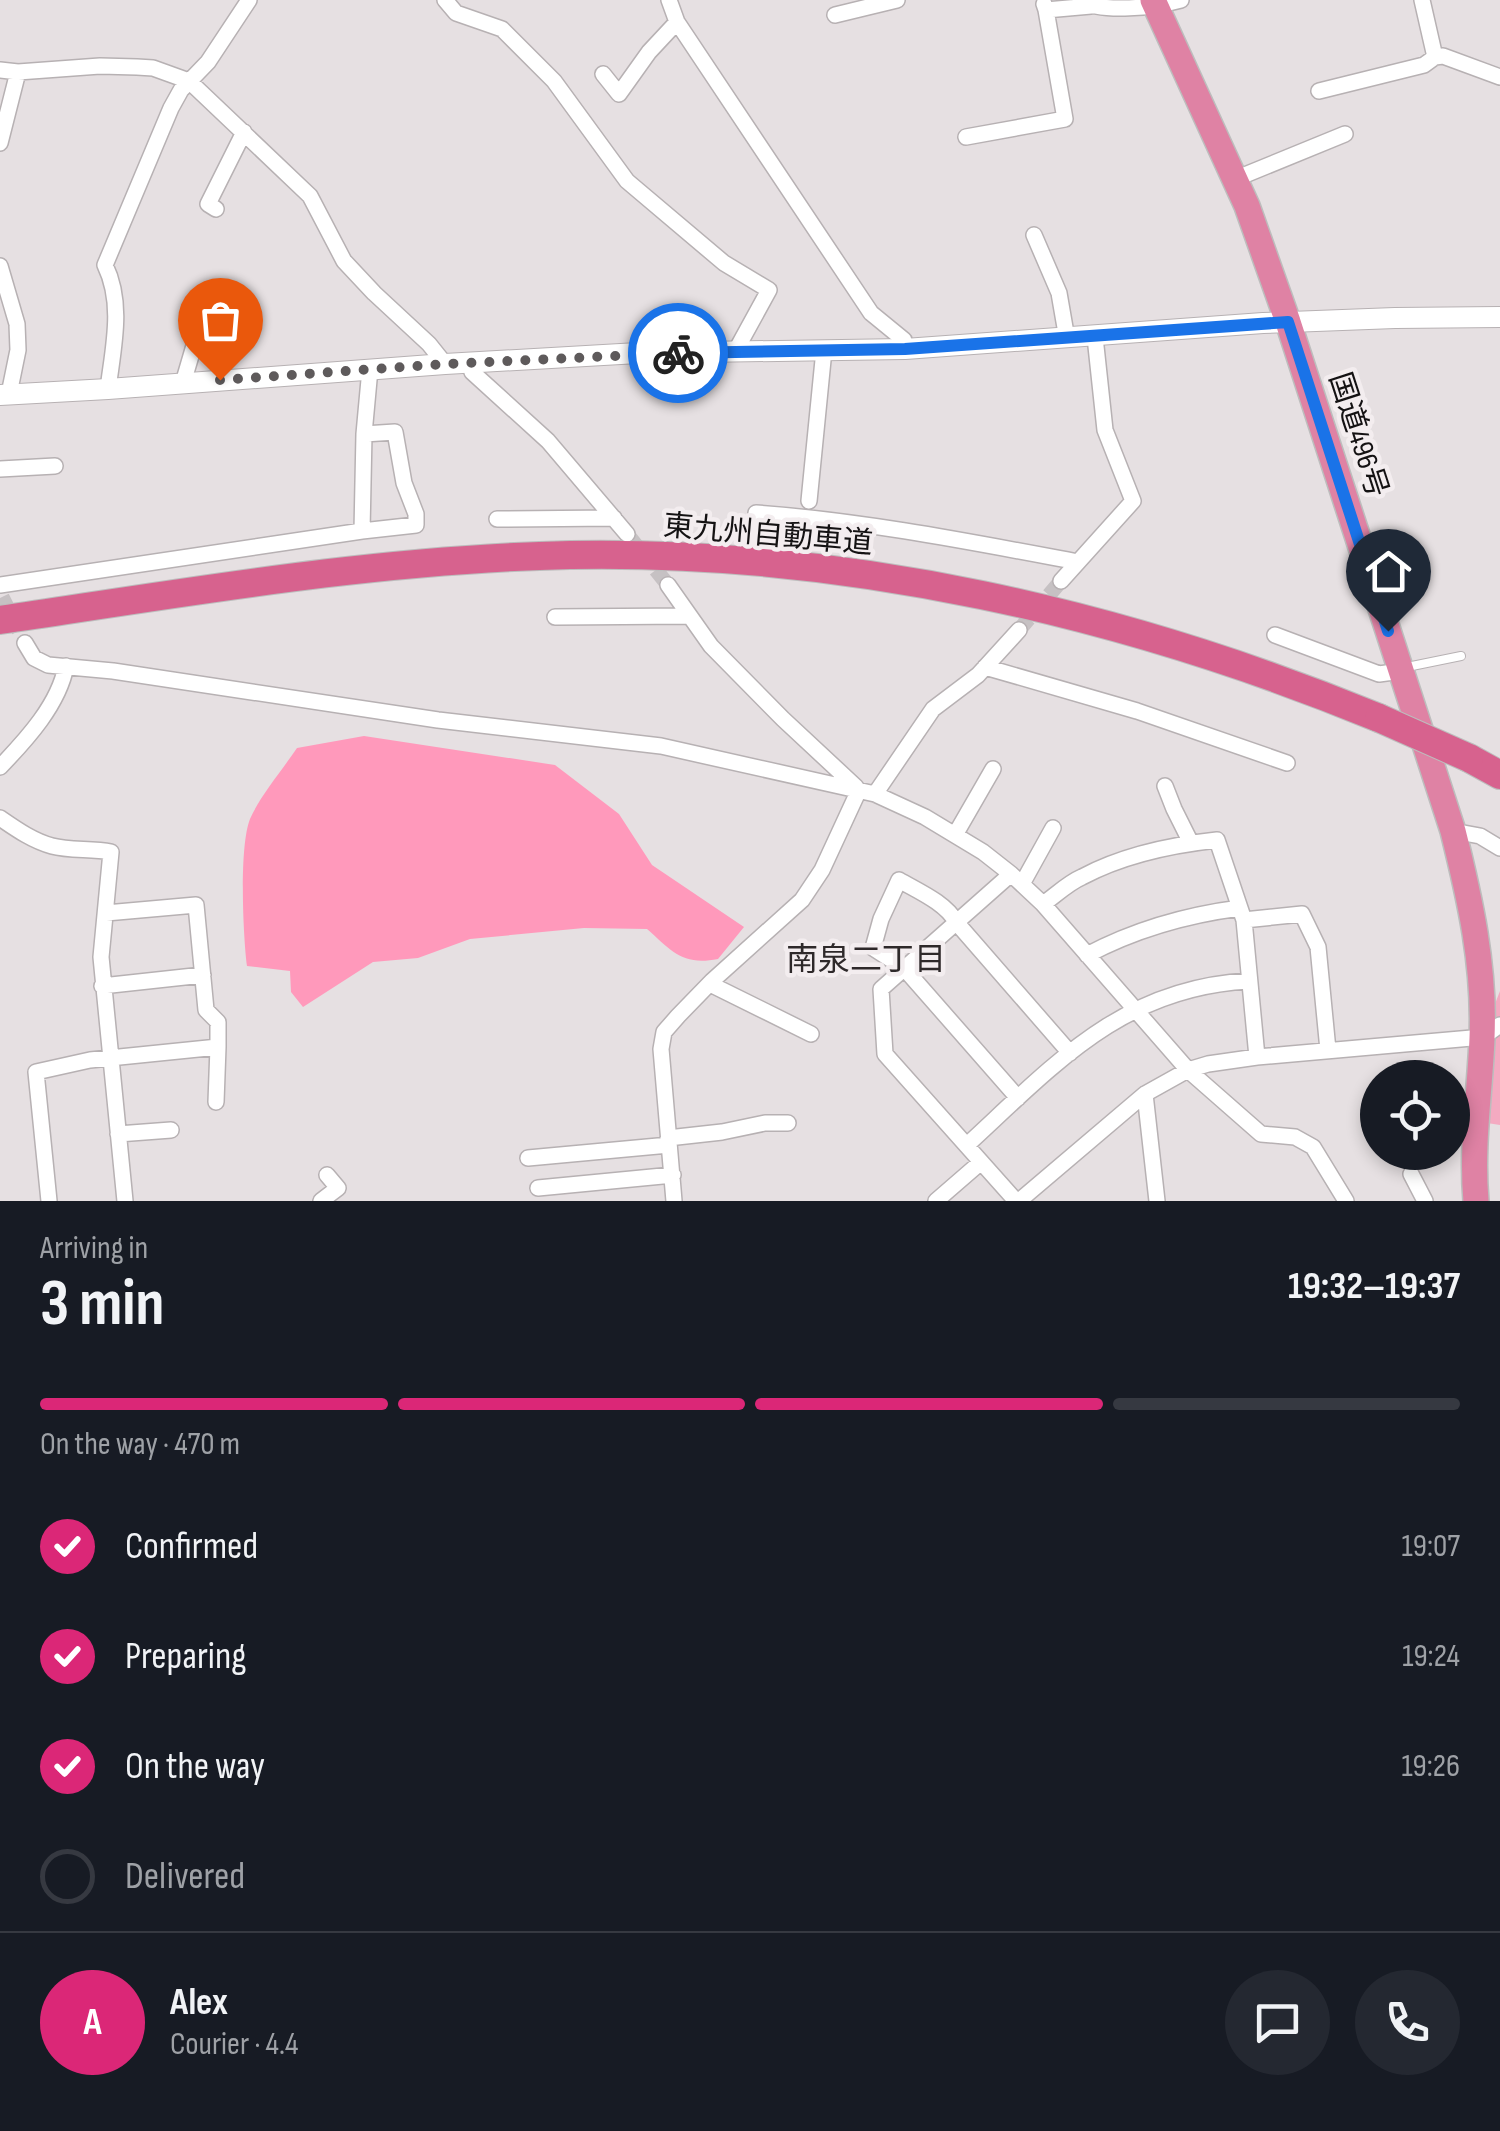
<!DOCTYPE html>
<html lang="en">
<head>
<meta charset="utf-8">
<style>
	body { margin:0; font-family:"Sofia Sans Condensed","Noto Sans JP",sans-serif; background:#242831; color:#f1f3f6; height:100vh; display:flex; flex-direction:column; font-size:38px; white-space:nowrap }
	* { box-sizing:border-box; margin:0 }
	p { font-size:32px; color:#9ea1a6 }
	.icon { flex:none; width:55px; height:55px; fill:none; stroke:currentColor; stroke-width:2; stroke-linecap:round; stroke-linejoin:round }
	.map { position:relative; height:1201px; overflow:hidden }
	.details { display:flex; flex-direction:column; background:#171b24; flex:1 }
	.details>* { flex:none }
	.fabs { position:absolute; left:1360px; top:1060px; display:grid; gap:20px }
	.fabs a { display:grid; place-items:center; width:110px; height:110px; border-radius:50%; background:#171b24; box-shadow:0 5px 15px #0003; font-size:50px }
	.pin { position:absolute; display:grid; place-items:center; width:85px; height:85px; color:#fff; margin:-102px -42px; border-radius:50% 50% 50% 0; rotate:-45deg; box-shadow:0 0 10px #0007 }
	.pin .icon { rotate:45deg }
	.courier { position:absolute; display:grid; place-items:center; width:100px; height:100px; margin:-50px; border:8px solid #1a73e8; border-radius:50%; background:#fff; color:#222; box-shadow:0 2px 12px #0007 }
	.summary em { font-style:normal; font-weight:700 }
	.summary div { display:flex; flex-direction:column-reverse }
	.summary { display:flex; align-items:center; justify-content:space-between; height:170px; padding:0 40px }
	h1 { font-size:65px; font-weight:700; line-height:75px }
	.bar { display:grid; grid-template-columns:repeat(4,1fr); gap:15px 10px; align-content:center; height:120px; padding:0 40px }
	.bar i { height:12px; border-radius:8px; background:#363941 }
	.bar .current { background:#db2777 }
	.bar p { grid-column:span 4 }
	.line { display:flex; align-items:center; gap:25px; padding:0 40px; border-top:2px solid #363941 }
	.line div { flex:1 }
	.round { display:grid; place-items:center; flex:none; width:105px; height:105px; border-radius:52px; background:#242831 }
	ol { padding:0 40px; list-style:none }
	li { display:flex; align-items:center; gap:30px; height:110px }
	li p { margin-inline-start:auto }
	li .icon { padding:10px; border-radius:50%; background:#db2777; color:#fff; stroke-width:4 }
	li:last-child { color:#9ea1a6 }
	li i { width:55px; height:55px; border:5px solid #363941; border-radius:50% }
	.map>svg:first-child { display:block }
	.green { fill:#f4aac1 }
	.water { fill:#f9b }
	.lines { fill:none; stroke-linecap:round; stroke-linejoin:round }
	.minor-tunnel { stroke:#c6c1c3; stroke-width:15; stroke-dasharray:15 8; stroke-linecap:butt }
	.service-casing { stroke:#b7b1b3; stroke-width:10 }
	.minor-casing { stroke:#b7b1b3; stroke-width:18 }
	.secondary-casing { stroke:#b7b1b3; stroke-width:22 }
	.trunk-casing { stroke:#bdbdbd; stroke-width:28 }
	.motorway-casing { stroke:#bdbdbd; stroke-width:30 }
	.service { stroke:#fff; stroke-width:8 }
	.minor { stroke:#fff; stroke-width:15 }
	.secondary { stroke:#fff; stroke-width:20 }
	.trunk { stroke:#df82a4; stroke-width:25 }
	.motorway { stroke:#d7628e; stroke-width:28 }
	.motorway-bridge-casing { stroke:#bdbdbd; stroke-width:30; stroke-linecap:butt }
	.motorway-bridge { stroke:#d7628e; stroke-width:28 }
	.done { stroke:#5e5a5b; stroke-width:10; stroke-dasharray:0 18 }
	.route { stroke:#1a73e8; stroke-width:12 }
	.labels { text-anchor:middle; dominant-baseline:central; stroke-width:9; stroke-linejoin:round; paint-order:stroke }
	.street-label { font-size:30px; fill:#141213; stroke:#f3edef }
	.neighbourhood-label { font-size:32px; fill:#2e292a; stroke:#f3edef }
</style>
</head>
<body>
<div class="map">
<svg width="1500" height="1201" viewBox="0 0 1500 1201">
	<rect width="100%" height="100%" fill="#e6e0e2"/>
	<path class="green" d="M1500,991V1125L1487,1123L1493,1009Z"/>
	<path class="water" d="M364,736L555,765L619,814L652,865L744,927L718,959C682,966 672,951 647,929L584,928L470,939L418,958L373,962L303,1007L291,992L290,971L247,966C243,935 239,847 250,819C260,796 283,769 297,748Z"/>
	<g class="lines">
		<path class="minor-tunnel" d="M627,534L668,585
			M2,597L25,643
			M1019,630L1061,581"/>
		<defs>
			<path id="service" d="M1407,667L1461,656"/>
			<path id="minor" d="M445,0L456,13L502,29L554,81L627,181L724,263L769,290L735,352
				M669,0L677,22L871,313L904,340L905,349
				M1080,0C1103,14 1155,7 1181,0
				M1422,0L1435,57L1443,56L1500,77
				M1044,4L1046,10L1091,6
				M835,15L897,0
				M0,70L18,72L100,66L137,67L153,68L189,81L310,196L344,261L374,293L429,344L445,364
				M603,74L619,94L649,52L677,22
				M1319,91L1424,65L1435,57
				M966,137L1065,119L1046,10
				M0,143L18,72
				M1235,179L1345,134
				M216,209L208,204L244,132
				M1034,235L1059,293L1067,339
				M0,266L17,324L18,350L9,394
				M469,362L472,372L548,441L627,534
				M183,383L203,315
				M108,389C113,348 124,304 105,265L171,108L181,90L208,62L249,0
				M0,469L55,466
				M809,501L824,350
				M756,513C865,521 971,542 1078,562
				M497,519L614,518
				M362,531L416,525V514L404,483L395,432L364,434
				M1061,581L1133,501L1105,430L1095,337
				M0,585L362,531L364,434L370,369
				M668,585L711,646L783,719L856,787
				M555,617L690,616
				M1275,635L1379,674L1401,671
				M25,643L34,658L48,665L113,671L438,720L661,746L875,794L925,817L983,852L1011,874L1043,904L1188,1070L1261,1134L1295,1137L1313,1147L1346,1201
				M985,667L1137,711L1287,763
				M0,767C27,739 59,704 66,666
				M1165,786L1174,809L1191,843
				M875,794L933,709L978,675L1019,630
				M0,818C16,829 33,841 52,846C70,851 92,848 111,852L101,957L125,1201
				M1453,831L1480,836L1500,848
				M955,835L993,769
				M1011,874L881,989L885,1054L1016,1201
				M1022,884L1053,828
				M1043,904C1056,895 1068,883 1082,877C1123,855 1171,845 1217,840L1244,920L1257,1057
				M1244,920L1302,914L1318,947L1328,1050
				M1087,955C1136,929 1186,915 1240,908
				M710,984L811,1034
				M102,986L203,975
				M1145,1094L1157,1201
				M1018,1098L904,968L873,948L881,919L899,880C918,891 946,903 956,922L1070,1053
				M216,1102L218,1047
				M118,1134L171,1130
				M668,1138L722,1132L765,1123H788
				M967,1145C1054,1065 1123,987 1249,981
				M528,1158L669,1145
				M1411,1174L1425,1201
				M538,1188L673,1175
				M49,1201L36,1072L90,1060L218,1047V1022L206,1010L196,905L106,913
				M321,1201L338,1188L327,1175
				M674,1201L661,1049L664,1032L678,1016L712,981L802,900L822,870L859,790
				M936,1201L981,1162
				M1019,1201L1145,1094L1188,1070L1208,1064L1257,1057L1483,1037L1500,1025"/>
			<path id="secondary" d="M0,395L108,389L445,364L638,353L905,349L1263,323L1395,318L1500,317"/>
			<path id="trunk" d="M1153,0L1247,206L1288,322L1453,831C1470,899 1485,966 1482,1038C1480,1092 1471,1146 1476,1201"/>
			<path id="motorway" d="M0,620C189,592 378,559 570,555C848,550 1123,613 1379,718
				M1469,758L1500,775"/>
		</defs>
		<use href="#service" class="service-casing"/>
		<use href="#minor" class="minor-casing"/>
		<use href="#secondary" class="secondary-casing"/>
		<use href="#trunk" class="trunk-casing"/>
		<use href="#motorway" class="motorway-casing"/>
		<use href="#service" class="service"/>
		<use href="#minor" class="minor"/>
		<use href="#secondary" class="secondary"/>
		<use href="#trunk" class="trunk"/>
		<use href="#motorway" class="motorway"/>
		<defs>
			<path id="motorway-bridge" d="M1379,718L1469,758"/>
		</defs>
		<use href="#motorway-bridge" class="motorway-bridge-casing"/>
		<use href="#motorway-bridge" class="motorway-bridge"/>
	</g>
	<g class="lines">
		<path class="done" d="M220,380L446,364L678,353"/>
		<path class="route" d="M678,353L905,349L1288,322L1388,631"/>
	</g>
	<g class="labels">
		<g class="street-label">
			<text transform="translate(1358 435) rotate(72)">国道496号</text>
			<text transform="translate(768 535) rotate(5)">東九州自動車道</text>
		</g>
		<g class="neighbourhood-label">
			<text x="866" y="960">南泉二丁目</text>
		</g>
	</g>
</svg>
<div class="fabs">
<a><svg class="icon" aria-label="locate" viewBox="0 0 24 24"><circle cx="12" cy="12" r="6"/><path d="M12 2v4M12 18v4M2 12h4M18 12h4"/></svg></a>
</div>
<div class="pin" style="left:220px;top:380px;background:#ea580c"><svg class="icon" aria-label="bag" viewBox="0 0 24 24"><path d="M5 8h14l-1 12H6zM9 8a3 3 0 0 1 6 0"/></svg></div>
<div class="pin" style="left:1388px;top:631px;background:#1f2937"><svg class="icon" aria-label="home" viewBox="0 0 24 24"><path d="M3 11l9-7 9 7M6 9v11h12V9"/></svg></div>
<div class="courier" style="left:678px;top:353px"><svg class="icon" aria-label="bike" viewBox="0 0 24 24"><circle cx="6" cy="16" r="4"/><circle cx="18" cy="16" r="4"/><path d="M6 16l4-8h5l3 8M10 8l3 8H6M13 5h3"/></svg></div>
</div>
<section class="details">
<div class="summary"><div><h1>3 min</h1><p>Arriving in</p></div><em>19:32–19:37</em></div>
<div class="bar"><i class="current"></i><i class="current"></i><i class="current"></i><i></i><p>On the way · 470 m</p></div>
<ol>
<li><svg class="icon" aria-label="check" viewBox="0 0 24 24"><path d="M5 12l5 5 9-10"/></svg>Confirmed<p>19:07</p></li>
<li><svg class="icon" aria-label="check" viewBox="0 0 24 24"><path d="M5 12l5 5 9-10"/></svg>Preparing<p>19:24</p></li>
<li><svg class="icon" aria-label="check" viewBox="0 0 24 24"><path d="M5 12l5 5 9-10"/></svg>On the way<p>19:26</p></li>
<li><i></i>Delivered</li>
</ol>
<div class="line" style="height:180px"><b class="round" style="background:#db2777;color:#fff">A</b><div><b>Alex</b><p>Courier · 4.4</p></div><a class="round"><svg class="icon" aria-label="chat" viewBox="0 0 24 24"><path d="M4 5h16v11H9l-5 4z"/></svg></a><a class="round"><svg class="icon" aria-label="phone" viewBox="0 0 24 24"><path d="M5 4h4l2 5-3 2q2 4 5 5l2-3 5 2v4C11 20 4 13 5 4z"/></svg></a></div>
</section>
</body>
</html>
